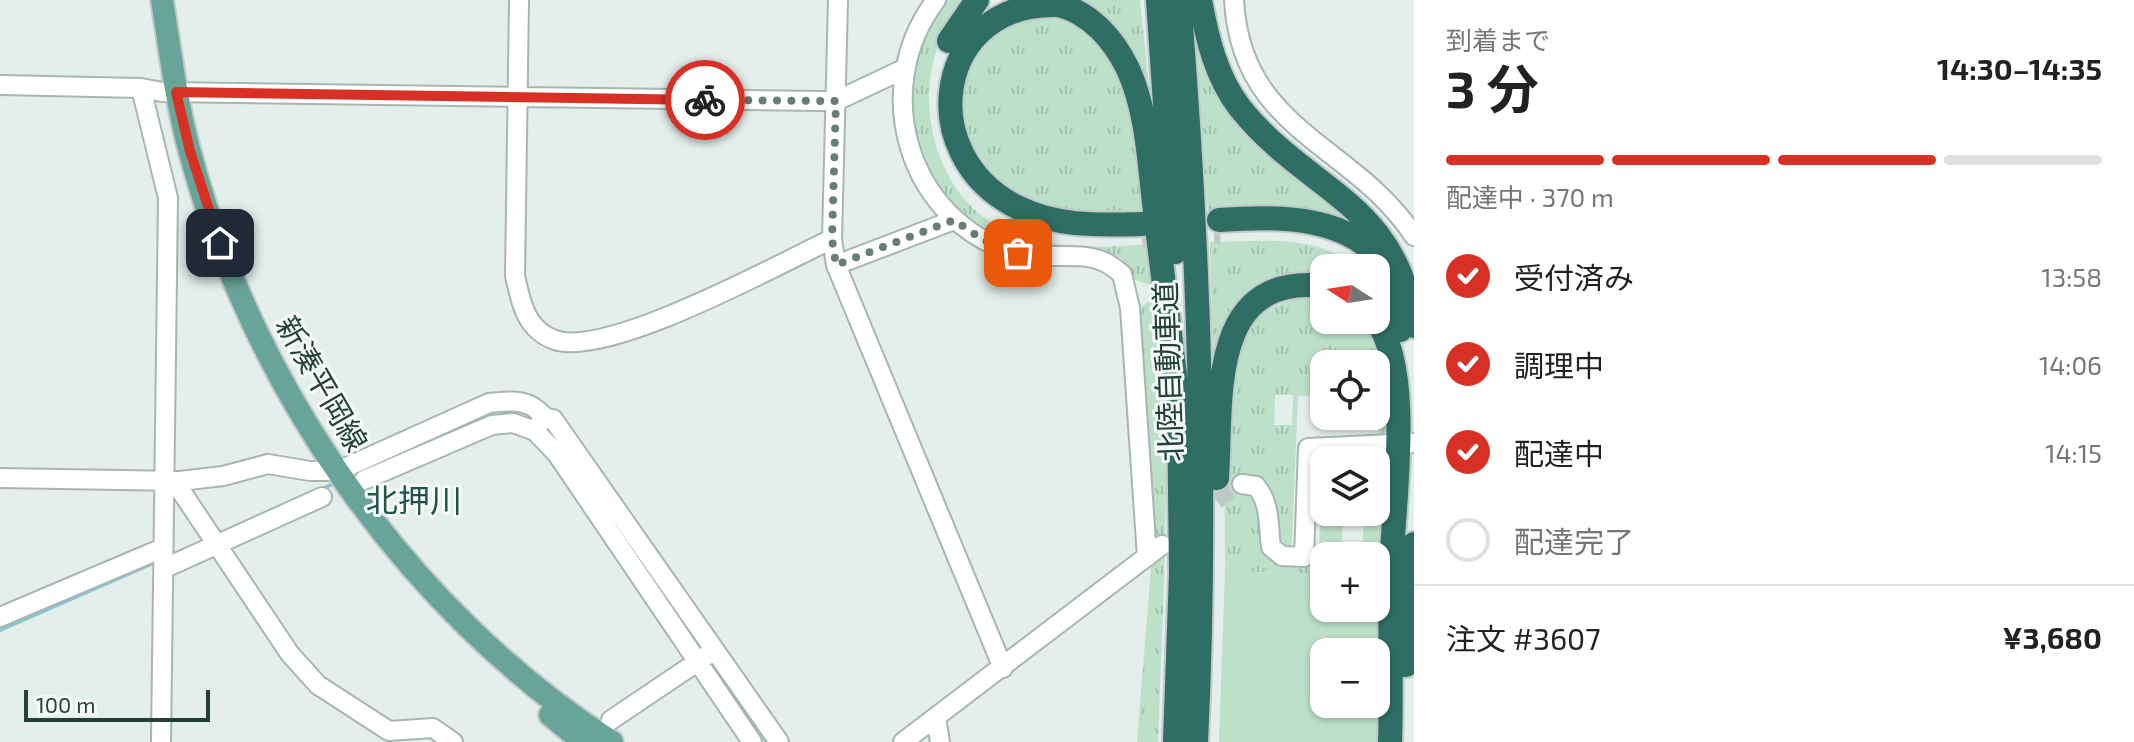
<!DOCTYPE html>
<html lang="ja">
<head>
<meta charset="utf-8">
<style>
	body { margin:0; font-family:"Exo 2","Noto Sans JP",sans-serif; background:#f6f6f6; color:#222; height:100vh; display:flex; flex-direction:column; font-size:30px; white-space:nowrap }
	* { box-sizing:border-box; margin:0 }
	p { font-size:26px; color:#767676 }
	.icon { flex:none; width:44px; height:44px; fill:none; stroke:currentColor; stroke-width:2; stroke-linecap:round; stroke-linejoin:round }
	.map { position:relative; flex:1; overflow:hidden }
	.drawer { display:flex; flex-direction:column; background:#fff; width:720px }
	.drawer>* { flex:none }
	.needle { width:52px; rotate:282deg }
	.tools { position:absolute; left:1310px; top:254px; display:grid; gap:16px }
	.tools a { display:grid; place-items:center; width:80px; height:80px; border-radius:16px; background:#fff; box-shadow:0 2px 6px #0004; font-size:40px }
	.scale { position:absolute; left:24px; bottom:20px; width:186px; box-sizing:border-box; padding-left:8px; border:4px solid #23413a; border-top:0; font-size:22px; line-height:28px; white-space:nowrap; color:#23413a; -webkit-text-stroke:6px #f5faf8; paint-order:stroke }
	.pin { position:absolute; display:grid; place-items:center; width:68px; height:68px; color:#fff; margin:-34px; border-radius:16px; box-shadow:0 4px 12px #0006 }
	.courier { position:absolute; display:grid; place-items:center; width:80px; height:80px; margin:-40px; border:6px solid #d93025; border-radius:50%; background:#fff; color:#222; box-shadow:0 2px 10px #0007 }
	.overview em { font-style:normal; font-weight:700 }
	.overview div { display:flex; flex-direction:column-reverse }
	.overview { display:flex; align-items:center; justify-content:space-between; height:136px; padding:0 32px }
	h1 { font-size:52px; font-weight:700; line-height:60px }
	.bar { display:grid; grid-template-columns:repeat(4,1fr); gap:12px 8px; align-content:center; height:96px; padding:0 32px }
	.bar i { height:10px; border-radius:6px; background:#e0e0e0 }
	.bar .current { background:#d93025 }
	.bar p { grid-column:span 4 }
	.line { display:flex; align-items:center; gap:20px; padding:0 32px; border-top:2px solid #e0e0e0 }
	.line div { flex:1 }
	ol { padding:0 32px; list-style:none }
	li { display:flex; align-items:center; gap:24px; height:88px }
	li p { margin-inline-start:auto }
	li .icon { padding:8px; border-radius:50%; background:#d93025; color:#fff; stroke-width:4 }
	li:last-child { color:#767676 }
	li i { width:44px; height:44px; border:4px solid #e0e0e0; border-radius:50% }
	main { display:flex; flex:1; min-height:0 }
	.map>svg:first-child { display:block }
	.grass { fill:url(#grass-tufts); fill-rule:evenodd }
	.park { fill:#bde0c8; fill-rule:evenodd }
	.lines { fill:none; stroke-linecap:round; stroke-linejoin:round }
	.stream { stroke:#8bc5d4; stroke-width:4 }
	.minor-tunnel { stroke:#bdcbc7; stroke-width:18; stroke-dasharray:18 9; stroke-linecap:butt }
	.highway-tunnel { stroke:#bdcbc7; stroke-width:24; stroke-dasharray:24 12; stroke-linecap:butt }
	.minor-casing { stroke:#a6b7b2; stroke-width:22 }
	.major-casing { stroke:#c1cac8; stroke-width:26 }
	.highway-casing { stroke:#c1cac8; stroke-width:28 }
	.minor { stroke:#fff; stroke-width:18 }
	.major { stroke:#68a598; stroke-width:22 }
	.highway { stroke:#2e6e64; stroke-width:24 }
	.done { stroke:#677e78; stroke-width:8; stroke-dasharray:0 14.4 }
	.route { stroke:#d93025; stroke-width:10 }
	.labels { text-anchor:middle; dominant-baseline:central; stroke-width:6; stroke-linejoin:round; paint-order:stroke }
	.street-label { font-size:30px; fill:#23413a; stroke:#f5faf8 }
	.neighbourhood-label { font-size:32px; fill:#1e5449; stroke:#f5faf8 }
</style>
</head>
<body>
<main>
<div class="map">
<svg width="1414" height="742" viewBox="0 0 1414 742">
	<defs>
		<pattern id="grass-tufts" width="24" height="20" patternUnits="userSpaceOnUse" patternTransform="scale(2)"><rect width="24" height="20" fill="#bde0c8"/><path d="M3 7l-1-3M5 7V3M7 7l1-3M15 17l-1-3M17 17v-4M19 17l1-3" fill="none" stroke="#a2c1ad"/></pattern>
	</defs>
	<rect width="100%" height="100%" fill="#e4eeea"/>
	<path class="grass" d="M942,0H966C952,19 940,36 934,59C919,113 938,185 986,219C1030,250 1096,249 1147,244L1152,285L1134,280L1121,258C1083,244 1040,251 1002,235C945,213 907,151 909,90C910,77 917,62 921,50C926,31 930,15 942,0Z
		M1069,0H1140L1154,135L1139,83Z
		M1060,17C1073,23 1088,29 1097,39C1138,83 1139,156 1143,211C1116,217 1067,215 1040,208C990,194 953,133 960,83C963,65 984,41 993,25Z
		M1193,18L1211,69L1369,229L1224,212L1208,214Z
		M1210,242C1259,242 1316,232 1357,268H1324V279L1279,282L1213,380Z
		M1299,297L1324,298V320H1362C1401,366 1380,514 1378,576L1376,556H1362L1364,512H1376V462H1381L1383,441L1378,440L1381,399L1376,398V364H1324V397L1298,396L1291,563L1319,564L1321,470H1324V512H1343L1341,556H1324V574L1225,571C1226,514 1218,373 1248,329C1260,311 1280,304 1299,297ZM1275,395H1293L1292,425H1274Z
		M1153,300L1167,445L1165,537L1150,534V458L1137,308Z
		M1165,551L1158,742H1137L1151,568Z"/>
	<path class="park" d="M1225,571L1324,574V608H1376L1378,576L1376,615L1385,661L1382,742H1219ZM1324,652H1376V704H1324Z"/>
	<g class="lines">
		<path class="stream" d="M493,417L512,415
			M320,490L337,482
			M0,630L158,561
			M737,697L767,742"/>
		<path class="minor-tunnel" d="M1195,517L1227,492L1242,484"/>
		<path class="highway-tunnel" d="M1142,236L1220,232"/>
		<defs>
			<path id="minor" d="M519,0L515,276C521,303 526,330 555,340C608,358 777,265 832,239
				M838,0L832,239L836,265L1003,668
				M936,0C869,88 907,222 1016,253C1041,260 1080,251 1102,261C1109,263 1116,270 1122,274L1130,308L1147,557
				M1234,0C1241,132 1353,143 1414,236
				M0,85L141,88L162,92L821,101H836L904,69
				M141,88L168,198L161,742
				M836,265L954,220
				M543,418L535,431L557,454L752,742
				M0,478L180,481L223,476L268,464L310,471H338L489,403C504,401 524,399 536,409C544,415 543,418 553,419L779,742
				M364,480L492,425L513,423L535,431
				M166,481L181,491L290,654L318,685L389,731L433,728L453,742
				M1242,484L1256,486C1271,504 1268,525 1271,547L1282,556L1304,557L1308,448L1414,443
				M165,568L322,497
				M0,617L163,548
				M936,718L940,742
				M611,720L706,656
				M903,742L1162,545"/>
			<path id="major" d="M162,0C170,50 176,100 189,149C251,384 406,610 612,742
				M550,715L583,742"/>
			<path id="highway" d="M1158,0L1175,252
				M1179,0C1199,247 1208,494 1196,742
				M1200,0C1207,38 1216,77 1240,108C1308,193 1396,200 1414,326
				M949,41L977,0
				M1219,220C1280,216 1353,214 1391,272
				M1142,224C1099,225 1056,227 1017,207C912,155 935,0 1059,5C1091,13 1114,40 1128,69C1148,113 1149,164 1155,211C1163,280 1172,348 1180,416
				M1376,273L1390,297L1400,330
				M1376,319C1414,373 1393,505 1391,571C1389,628 1392,685 1390,742
				M1217,478C1222,400 1207,273 1324,286
				M1406,665L1414,544
				M1175,742L1181,574L1179,401"/>
		</defs>
		<use href="#minor" class="minor-casing"/>
		<use href="#major" class="major-casing"/>
		<use href="#highway" class="highway-casing"/>
		<use href="#minor" class="minor"/>
		<use href="#major" class="major"/>
		<use href="#highway" class="highway"/>
	</g>
	<g class="lines">
		<path class="done" d="M705,100L836,101L832,239L836,265L954,220L983,240L1018,253"/>
		<path class="route" d="M220,243L190,151L176,92L705,100"/>
	</g>
	<g class="labels">
		<g class="street-label">
			<text transform="translate(1167 372) rotate(-92)">北陸自動車道</text>
			<text transform="translate(323 383) rotate(60)">新湊平岡線</text>
		</g>
		<g class="neighbourhood-label">
			<text x="414" y="499">北押川</text>
		</g>
	</g>
</svg>
<div class="tools">
<a><svg class="needle" viewBox="-14 -14 28 28"><path d="M0-13l5 13h-10z" fill="#e53935"/><path d="M0 13l5-13h-10z" fill="#767676"/></svg></a>
<a><svg class="icon" aria-label="locate" viewBox="0 0 24 24"><circle cx="12" cy="12" r="6"/><path d="M12 2v4M12 18v4M2 12h4M18 12h4"/></svg></a>
<a><svg class="icon" aria-label="layers" viewBox="0 0 24 24"><path d="M12 4l9 5-9 5-9-5zM3 14l9 5 9-5"/></svg></a>
<a>+</a>
<a>−</a>
</div>
<div class="scale">100 m</div>
<div class="pin" style="left:1018px;top:253px;background:#ea580c"><svg class="icon" aria-label="bag" viewBox="0 0 24 24"><path d="M5 8h14l-1 12H6zM9 8a3 3 0 0 1 6 0"/></svg></div>
<div class="pin" style="left:220px;top:243px;background:#1f2937"><svg class="icon" aria-label="home" viewBox="0 0 24 24"><path d="M3 11l9-7 9 7M6 9v11h12V9"/></svg></div>
<div class="courier" style="left:705px;top:100px"><svg class="icon" aria-label="bike" viewBox="0 0 24 24"><circle cx="6" cy="16" r="4"/><circle cx="18" cy="16" r="4"/><path d="M6 16l4-8h5l3 8M10 8l3 8H6M13 5h3"/></svg></div>
</div>
<section class="drawer">
<div class="overview"><div><h1>3 分</h1><p>到着まで</p></div><em>14:30–14:35</em></div>
<div class="bar"><i class="current"></i><i class="current"></i><i class="current"></i><i></i><p>配達中 · 370 m</p></div>
<ol>
<li><svg class="icon" aria-label="check" viewBox="0 0 24 24"><path d="M5 12l5 5 9-10"/></svg>受付済み<p>13:58</p></li>
<li><svg class="icon" aria-label="check" viewBox="0 0 24 24"><path d="M5 12l5 5 9-10"/></svg>調理中<p>14:06</p></li>
<li><svg class="icon" aria-label="check" viewBox="0 0 24 24"><path d="M5 12l5 5 9-10"/></svg>配達中<p>14:15</p></li>
<li><i></i>配達完了</li>
</ol>
<div class="line" style="height:104px"><div>注文 #3607</div><b>¥3,680</b></div>
</section>
</main>
</body>
</html>
